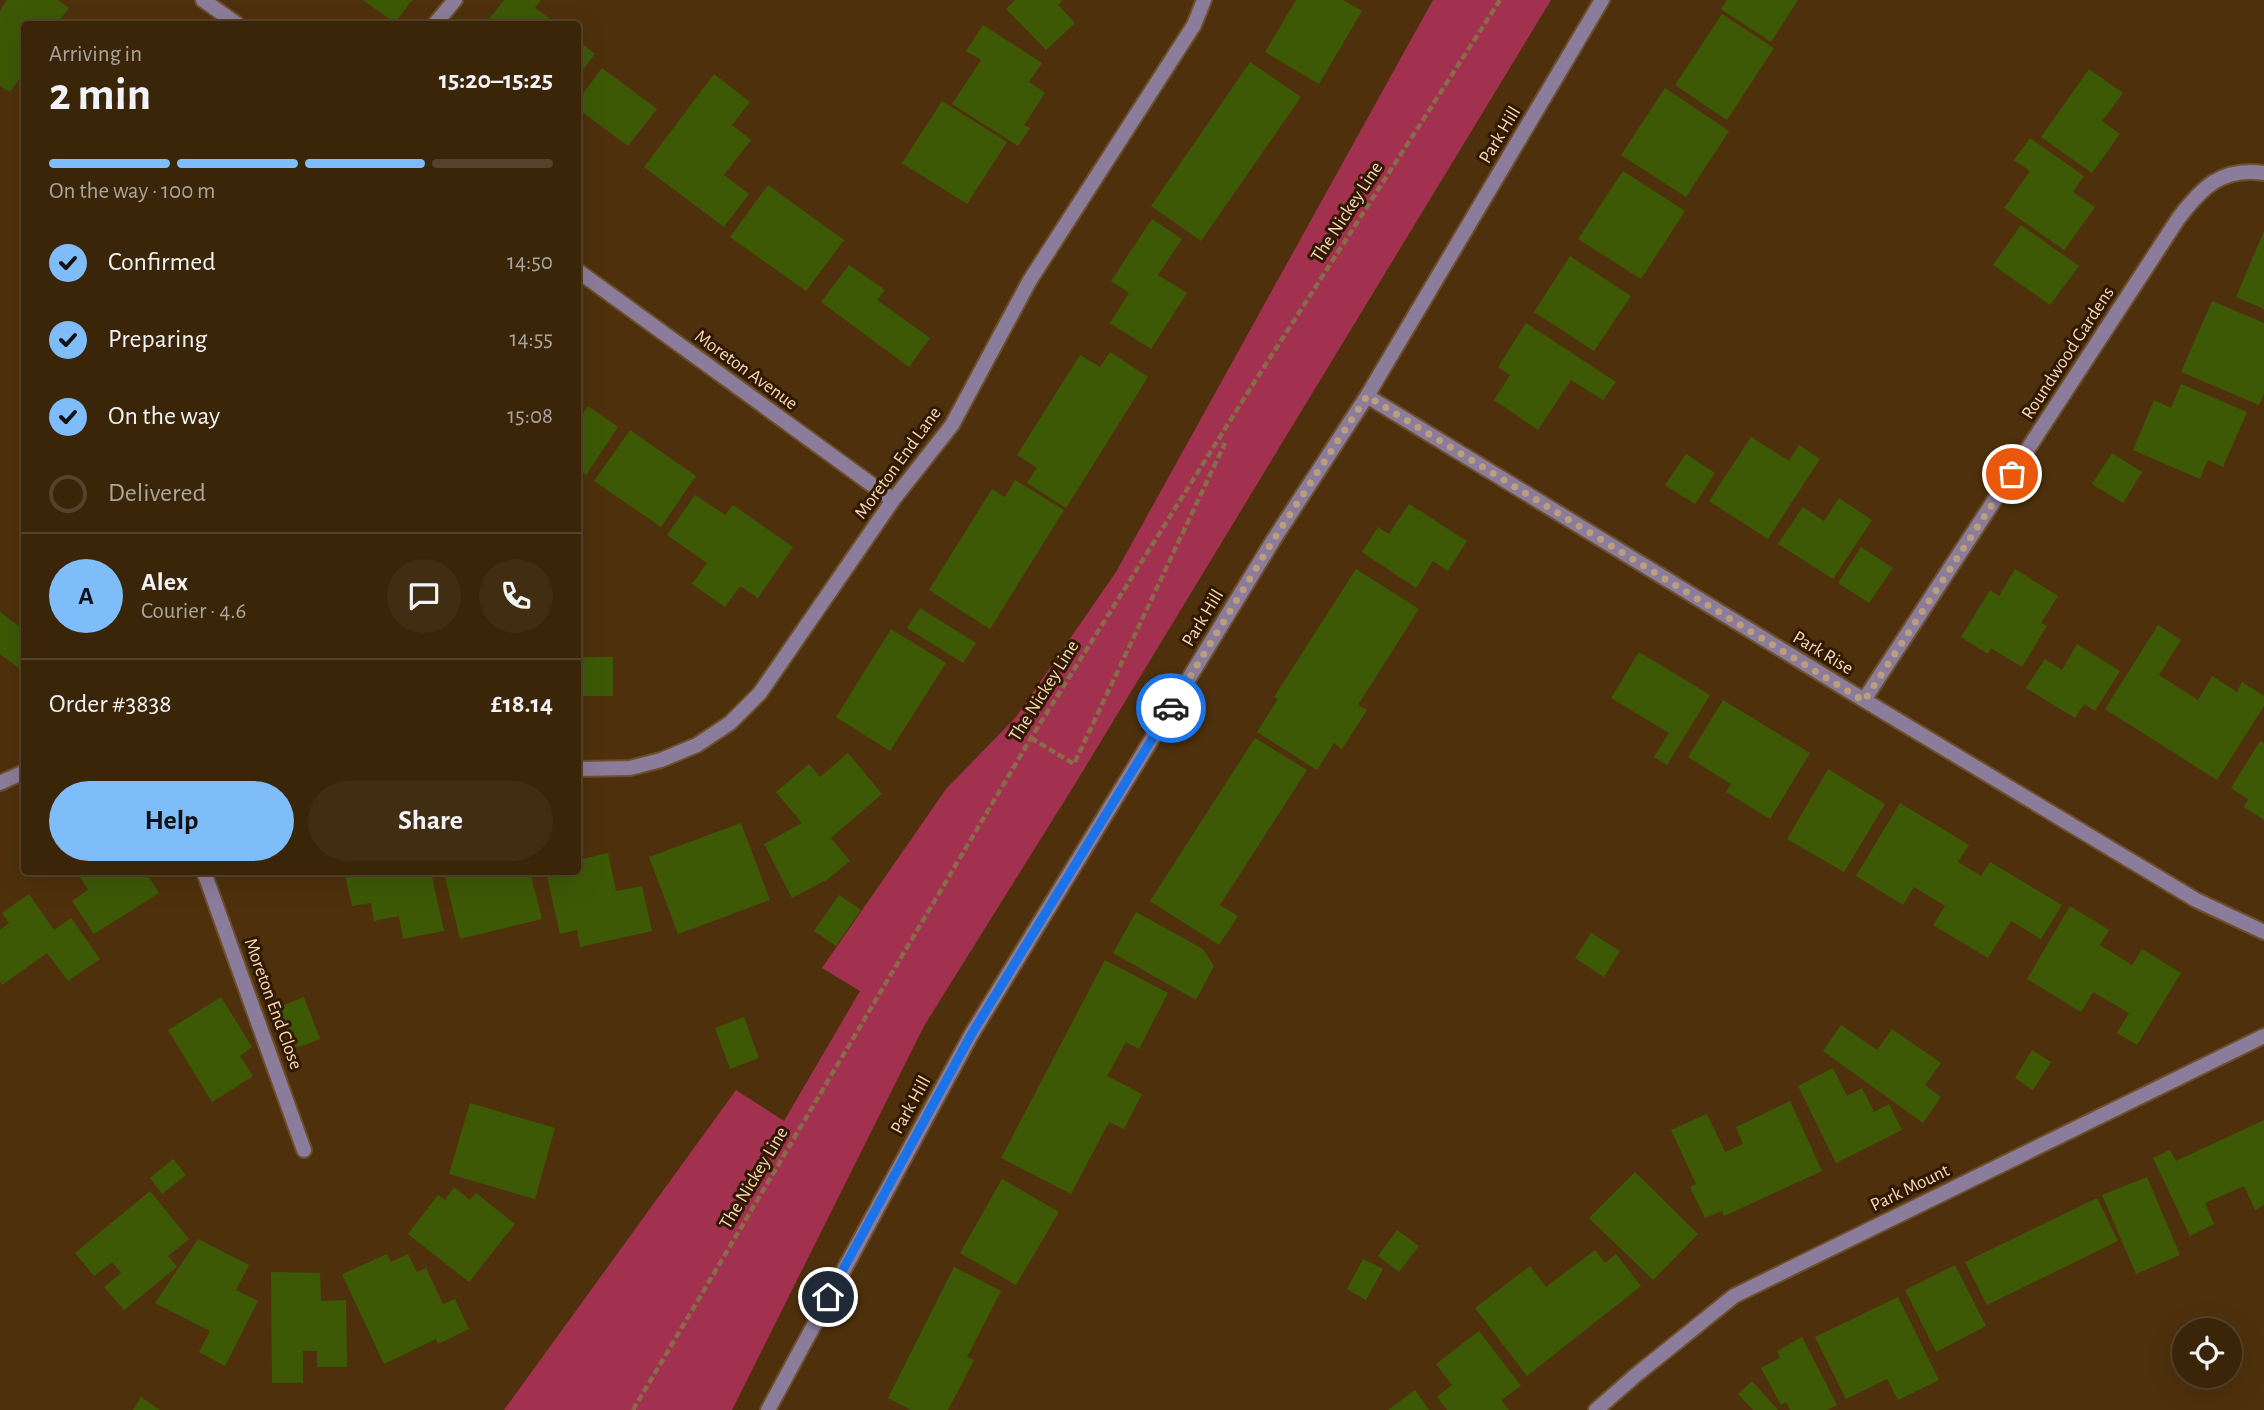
<!DOCTYPE html>
<html lang="en">
<head>
<meta charset="utf-8">
<style>
	body { margin:0; font-family:"Alegreya Sans",sans-serif; background:#412d12; color:#f1f3f6; height:100vh; display:flex; flex-direction:column; font-size:26px; white-space:nowrap }
	* { box-sizing:border-box; margin:0 }
	p { font-size:23px; color:#aba59c }
	.icon { flex:none; width:38px; height:38px; fill:none; stroke:currentColor; stroke-width:2; stroke-linecap:round; stroke-linejoin:round }
	.map { position:relative; flex:1; overflow:hidden }
	.drawer { position:absolute; left:21px; top:21px; width:560px; height:854px; display:flex; flex-direction:column; background:#3a2509; border-radius:7px; box-shadow:0 7px 28px #0002,0 0 0 2px #54422a }
	.drawer>* { flex:none }
	.controls { position:absolute; left:2172px; top:1318px; display:grid; gap:14px }
	.controls a { display:grid; place-items:center; width:70px; height:70px; border-radius:50%; background:#3a2509; box-shadow:0 7px 28px #0002,0 0 0 2px #54422a; font-size:35px }
	.pin { position:absolute; display:grid; place-items:center; width:60px; height:60px; color:#fff; margin:-30px; border:4px solid #fff; border-radius:50%; box-shadow:0 2px 7px #0007 }
	.courier { position:absolute; display:grid; place-items:center; width:70px; height:70px; margin:-35px; border:5px solid #1a73e8; border-radius:50%; background:#fff; color:#222; box-shadow:0 2px 9px #0007 }
	.head em { font-style:normal; font-weight:700 }
	.head div { display:flex; flex-direction:column-reverse }
	.head { display:flex; align-items:center; justify-content:space-between; height:119px; padding:0 28px }
	h1 { font-size:46px; font-weight:700; line-height:52px }
	.bar { display:grid; grid-template-columns:repeat(4,1fr); gap:10px 7px; align-content:center; height:84px; padding:0 28px }
	.bar i { height:9px; border-radius:5px; background:#54422a }
	.bar .selected { background:#7ebdf9 }
	.bar p { grid-column:span 4 }
	.line { display:flex; align-items:center; gap:18px; padding:0 28px; border-top:2px solid #54422a }
	.line div { flex:1 }
	.round { display:grid; place-items:center; flex:none; width:74px; height:74px; border-radius:37px; background:#412d12 }
	ol { padding:0 28px; list-style:none }
	li { display:flex; align-items:center; gap:21px; height:77px }
	li p { margin-inline-start:auto }
	li .icon { padding:7px; border-radius:50%; background:#7ebdf9; color:#111; stroke-width:4 }
	li:last-child { color:#aba59c }
	li i { width:38px; height:38px; border:4px solid #54422a; border-radius:50% }
	.primary-button { display:flex; gap:14px; margin-top:auto; padding:14px 28px }
	.primary-button a { flex:1; height:80px; border-radius:42px; background:#7ebdf9; color:#111; font-size:28px; font-weight:700; line-height:80px; text-align:center }
	.primary-button a+a { background:#412d12; color:#f1f3f6 }
	.map>svg:first-child { display:block }
	.forest { fill:#a23150 }
	.building { fill:#3d5906 }
	.lines { fill:none; stroke-linecap:round; stroke-linejoin:round }
	.service-casing { stroke:#6c4f2b; stroke-width:18 }
	.minor-casing { stroke:#6c4f2b; stroke-width:18 }
	.path { stroke:#886b47; stroke-width:4.5; stroke-dasharray:7 3.5; stroke-linecap:butt }
	.service { stroke:#8c7c9b; stroke-width:14 }
	.minor { stroke:#8c7c9b; stroke-width:14 }
	.done { stroke:#bc9e7c; stroke-width:7; stroke-dasharray:0 12.6 }
	.route { stroke:#1a73e8; stroke-width:9 }
	.labels { text-anchor:middle; dominant-baseline:central; stroke-width:6; stroke-linejoin:round; paint-order:stroke }
	.street-label { font-size:19px; fill:#f7d9b9; stroke:#301900 }
</style>
</head>
<body>
<div class="map">
<svg width="2264" height="1410" viewBox="0 0 2264 1410">
	<rect width="100%" height="100%" fill="#4e310c"/>
	<path class="forest" d="M1433,0H1551L1075,784L924,1026L732,1410H504L736,1090L784,1121L860,991L822,968L946,789L1016,717L1116,572Z"/>
	<path class="building" d="M7,0H58L69,8L57,24H24V72L10,92L0,86V11Z
		M363,0H412L395,23Z
		M504,0H541L535,8L557,24H485Z
		M1015,0H1063L1058,5L1075,23L1046,50L1006,9Z
		M1296,0H1343L1362,11L1319,84L1265,52Z
		M1727,0H1798L1771,42L1721,9Z
		M1722,14L1774,48L1727,120L1675,85Z
		M983,25L1042,63L1029,82L1045,93L1024,125L1030,128L1018,146L952,104L981,60L966,51Z
		M578,40L595,54L578,76Z
		M1250,62L1301,97L1201,241L1151,206Z
		M602,68L657,109L628,146L578,109V100Z
		M2089,69L2123,93L2102,121L2120,134L2092,173L2041,137Z
		M714,74L750,102L732,125L751,140L724,175L749,194L724,227L644,167Z
		M1665,88L1729,131L1686,197L1621,155Z
		M942,101L1007,142L967,204L902,163Z
		M2030,138L2084,176L2073,192L2095,207L2064,250L2004,208L2030,171L2014,160Z
		M1623,171L1685,211L1641,279L1578,239Z
		M768,185L844,240L806,291L730,237Z
		M1152,219L1182,239L1158,275L1187,293L1151,349L1110,323L1129,293L1111,281Z
		M2021,225L2079,266L2050,305L1993,265Z
		M2264,231V309L2236,297Z
		M1570,256L1631,296L1594,351L1534,312Z
		M849,265L885,290L877,300L930,338L909,367L821,302Z
		M2212,301L2264,323V394L2259,405L2181,372Z
		M1526,323L1616,382L1603,400L1571,380L1538,430L1494,400L1510,375L1498,367Z
		M1110,352L1148,377L1066,508L1027,483L1037,468L1017,455L1080,355L1100,367Z
		M2181,384L2247,412L2223,467L2208,460L2200,479L2133,450L2154,400L2171,408Z
		M588,406L618,427L586,475L578,469V421Z
		M630,430L696,476L661,527L594,481Z
		M1751,437L1789,461L1799,445L1820,459L1768,539L1709,501Z
		M2112,453L2142,472L2123,503L2092,484Z
		M1686,454L1715,473L1695,504L1665,485Z
		M1015,480L1064,510L990,629L929,590L992,489L1005,497Z
		M695,495L725,515L733,505L793,547L758,598L740,586L725,607L692,584L707,563L667,535Z
		M1839,498L1872,520L1833,579L1778,544L1803,507L1824,521Z
		M1409,504L1467,541L1448,571L1433,561L1416,588L1362,552L1378,527L1389,534Z
		M1861,547L1893,568L1869,603L1838,583Z
		M1356,569L1419,609L1358,705L1367,710L1342,749L1334,743L1317,770L1257,732L1278,699L1274,697Z
		M2015,569L2058,596L2041,623L2047,626L2022,667L1991,648L1988,654L1961,637L1990,590L1999,596Z
		M920,608L976,643L963,663L907,628Z
		M0,612L24,630V672L0,654Z
		M2158,625L2181,640L2159,675L2198,700L2212,676L2237,692L2242,682L2264,696V706L2217,780L2105,709Z
		M891,629L946,663L890,751L836,717Z
		M2077,644L2120,671L2095,711L2084,704L2075,718L2026,688L2045,659L2062,670Z
		M1639,652L1710,695L1667,765L1654,757L1669,733L1611,698Z
		M578,657H613V696H578Z
		M1723,700L1810,753L1770,819L1726,792L1731,784L1688,757Z
		M1255,738L1307,770L1220,905L1238,916L1219,945L1150,901Z
		M2260,741L2264,743V820L2244,807L2248,799L2231,788Z
		M848,753L882,794L831,838L850,861L828,879L792,898L764,844L802,823L776,792L809,764L820,777Z
		M1828,769L1885,804L1844,872L1787,839Z
		M1900,803L1969,845L1958,862L1981,876L1990,862L2062,905L2041,939L2011,921L1988,958L1933,925L1945,906L1914,887L1903,905L1856,876Z
		M741,823L770,900L678,934L649,857Z
		M608,853L616,891L642,886L652,931L580,947L577,930L560,934L546,872H578V860Z
		M77,872H157L149,877L159,893L94,934L72,901L88,890Z
		M344,872H431L444,931L403,939L399,916L374,921L371,903L352,906Z
		M449,872H530L542,919L460,939L444,873Z
		M29,894L54,930L71,918L100,959L68,981L47,953L2,985L0,981V930L9,923L2,913Z
		M839,895L861,910L836,946L814,931Z
		M2070,906L2109,930L2100,945L2132,965L2142,949L2181,973L2137,1045L2117,1033L2129,1013L2093,992L2081,1012L2027,979Z
		M1136,912L1203,949L1214,966L1196,1000L1113,953Z
		M1591,933L1620,951L1604,977L1575,958Z
		M1105,960L1168,993L1139,1049L1126,1042L1107,1076L1142,1094L1124,1129L1109,1122L1071,1194L1001,1158Z
		M221,997L252,1047L240,1056L253,1076L212,1102L168,1030Z
		M304,997L320,1039L293,1049L277,1008Z
		M744,1017L759,1058L730,1069L715,1028Z
		M1841,1025L1877,1050L1892,1029L1941,1063L1925,1085L1941,1097L1923,1123L1823,1051Z
		M2032,1050L2051,1062L2033,1090L2015,1078Z
		M1833,1068L1847,1096L1862,1088L1874,1112L1889,1104L1902,1130L1836,1163L1798,1086Z
		M1790,1101L1822,1171L1724,1216L1722,1211L1705,1218L1690,1187L1696,1184L1671,1130L1707,1114L1725,1152L1743,1144L1736,1127Z
		M470,1103L555,1128L535,1199L449,1174Z
		M2264,1120V1205L2255,1210L2244,1186L2205,1203L2214,1224L2190,1236L2153,1158L2170,1150L2176,1161Z
		M173,1159L186,1175L162,1194L150,1178Z
		M1635,1172L1698,1234L1653,1280L1589,1218Z
		M2147,1177L2180,1255L2136,1274L2102,1195Z
		M1002,1179L1059,1212L1016,1285L960,1253Z
		M454,1187L470,1200L476,1193L515,1224L469,1282L408,1234L438,1195L445,1200Z
		M150,1191L189,1239L168,1256L177,1267L124,1310L104,1287L121,1273L112,1262L94,1276L75,1253Z
		M2097,1198L2118,1241L1987,1305L1965,1262Z
		M1397,1230L1419,1246L1399,1272L1378,1256Z
		M198,1239L249,1265L236,1290L258,1301L225,1366L199,1352L210,1331L155,1303Z
		M1595,1250L1605,1263L1616,1254L1641,1286L1527,1376L1475,1308L1530,1266L1546,1287Z
		M387,1254L391,1262L408,1254L417,1272L426,1268L443,1304L455,1299L469,1329L438,1344L436,1339L384,1364L342,1274Z
		M1363,1259L1383,1269L1366,1300L1347,1289Z
		M1955,1265L1986,1326L1936,1352L1905,1290Z
		M954,1267L1001,1291L967,1357L974,1360L948,1410H911L888,1398Z
		M271,1272L320,1273L321,1301L346,1300L347,1367H317V1351H303V1383H272Z
		M1898,1297L1939,1380L1898,1400L1887,1379L1846,1399L1815,1337Z
		M1479,1331L1521,1386L1501,1400L1509,1410H1447L1437,1397L1452,1385L1436,1364Z
		M1802,1337L1837,1405L1827,1410H1790L1786,1402L1781,1405L1761,1368L1780,1358L1777,1351Z
		M1752,1381L1778,1410H1753L1738,1394Z
		M1415,1390L1429,1410H1388Z
		M141,1397L160,1410H133Z"/>
	<g class="lines">
		<defs>
			<path id="service" d="M435,24L455,0"/>
			<path id="minor" d="M203,0L237,24
				M578,271L893,500
				M1367,396L1864,700L2196,900L2264,932
				M1864,700L2178,219C2202,187 2222,167 2264,173
				M578,769L630,768L661,760L697,745L730,723L760,693L893,500L952,425L1030,280L1194,25L1204,0
				M0,783L24,772
				M204,872L304,1150
				M768,1410L971,1035L1274,539L1367,396L1602,0
				M1596,1410L1636,1375L1734,1296L2264,1036"/>
		</defs>
		<use href="#service" class="service-casing"/>
		<use href="#minor" class="minor-casing"/>
		<path class="path" d="M1031,738L1074,764L1225,443
			M633,1410L1031,738L1250,389L1500,0"/>
		<use href="#service" class="service"/>
		<use href="#minor" class="minor"/>
	</g>
	<g class="lines">
		<path class="done" d="M1171,708L1274,539L1367,396L1864,701L2012,474"/>
		<path class="route" d="M828,1297L971,1035L1171,708"/>
	</g>
	<g class="labels">
		<g class="street-label">
			<text transform="translate(1500 135) rotate(-59)">Park Hill</text>
			<text transform="translate(1347 212) rotate(-57)">The Nickey Line</text>
			<text transform="translate(2068 353) rotate(-57)">Roundwood Gardens</text>
			<text transform="translate(746 370) rotate(36)">Moreton Avenue</text>
			<text transform="translate(898 463) rotate(-54)">Moreton End Lane</text>
			<text transform="translate(1203 618) rotate(-59)">Park Hill</text>
			<text transform="translate(1823 653) rotate(31)">Park Rise</text>
			<text transform="translate(1044 691) rotate(-58)">The Nickey Line</text>
			<text transform="translate(273 1004) rotate(70)">Moreton End Close</text>
			<text transform="translate(911 1105) rotate(-61)">Park Hill</text>
			<text transform="translate(754 1178) rotate(-59)">The Nickey Line</text>
			<text transform="translate(1910 1188) rotate(-26)">Park Mount</text>
		</g>
	</g>
</svg>
<div class="controls">
<a><svg class="icon" aria-label="locate" viewBox="0 0 24 24"><circle cx="12" cy="12" r="6"/><path d="M12 2v4M12 18v4M2 12h4M18 12h4"/></svg></a>
</div>
<div class="pin" style="left:2012px;top:474px;background:#ea580c"><svg class="icon" aria-label="bag" viewBox="0 0 24 24"><path d="M5 8h14l-1 12H6zM9 8a3 3 0 0 1 6 0"/></svg></div>
<div class="pin" style="left:828px;top:1297px;background:#1f2937"><svg class="icon" aria-label="home" viewBox="0 0 24 24"><path d="M3 11l9-7 9 7M6 9v11h12V9"/></svg></div>
<div class="courier" style="left:1171px;top:708px"><svg class="icon" aria-label="car" viewBox="0 0 24 24"><path d="M5 17H2v-5l4-1 3-4h7l3 4 3 1v5h-3M9 17h6M6 11h13"/><circle cx="7" cy="17" r="2"/><circle cx="17" cy="17" r="2"/></svg></div>
<section class="drawer">
<div class="head"><div><h1>2 min</h1><p>Arriving in</p></div><em>15:20–15:25</em></div>
<div class="bar"><i class="selected"></i><i class="selected"></i><i class="selected"></i><i></i><p>On the way · 100 m</p></div>
<ol>
<li><svg class="icon" aria-label="check" viewBox="0 0 24 24"><path d="M5 12l5 5 9-10"/></svg>Confirmed<p>14:50</p></li>
<li><svg class="icon" aria-label="check" viewBox="0 0 24 24"><path d="M5 12l5 5 9-10"/></svg>Preparing<p>14:55</p></li>
<li><svg class="icon" aria-label="check" viewBox="0 0 24 24"><path d="M5 12l5 5 9-10"/></svg>On the way<p>15:08</p></li>
<li><i></i>Delivered</li>
</ol>
<div class="line" style="height:126px"><b class="round" style="background:#7ebdf9;color:#111">A</b><div><b>Alex</b><p>Courier · 4.6</p></div><a class="round"><svg class="icon" aria-label="chat" viewBox="0 0 24 24"><path d="M4 5h16v11H9l-5 4z"/></svg></a><a class="round"><svg class="icon" aria-label="phone" viewBox="0 0 24 24"><path d="M5 4h4l2 5-3 2q2 4 5 5l2-3 5 2v4C11 20 4 13 5 4z"/></svg></a></div>
<div class="line" style="height:91px"><div>Order #3838</div><b>£18.14</b></div>
<div class="primary-button"><a>Help</a><a>Share</a></div>
</section>
</div>
</body>
</html>
